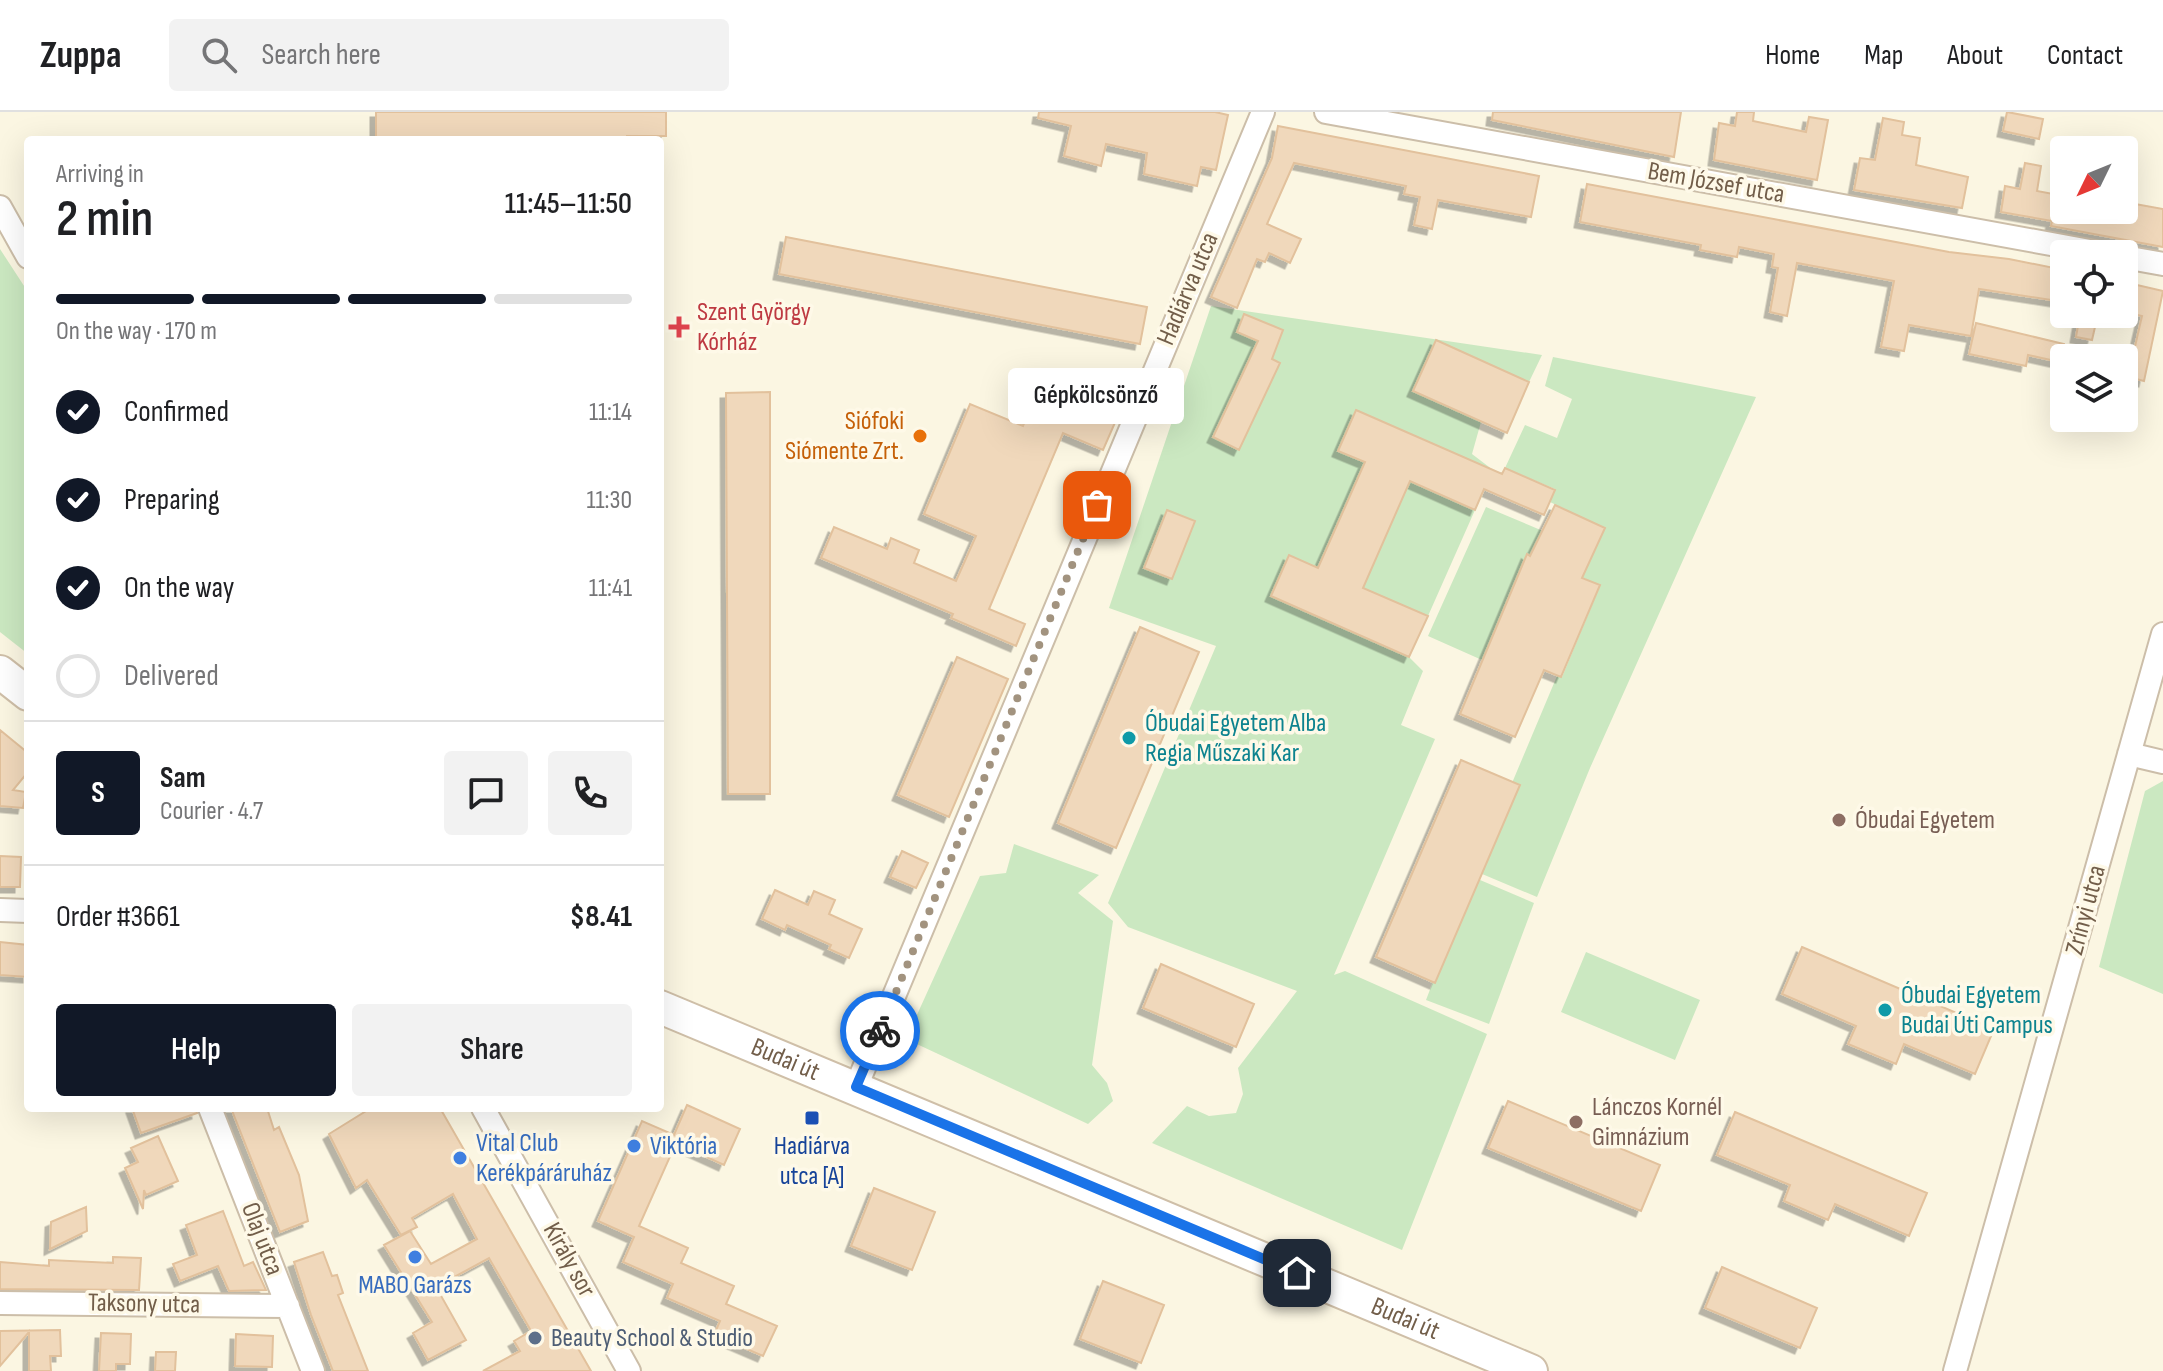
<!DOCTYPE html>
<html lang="en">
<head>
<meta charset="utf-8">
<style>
	body { margin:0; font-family:"Sofia Sans Condensed",sans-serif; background:#f2f2f2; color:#202124; height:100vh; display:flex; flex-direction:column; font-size:30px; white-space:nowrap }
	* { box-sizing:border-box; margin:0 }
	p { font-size:26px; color:#757577 }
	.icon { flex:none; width:44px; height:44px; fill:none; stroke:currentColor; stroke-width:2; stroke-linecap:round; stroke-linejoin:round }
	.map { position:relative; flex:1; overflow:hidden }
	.panel { position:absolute; left:24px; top:24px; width:640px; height:976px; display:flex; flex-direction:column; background:#fff; border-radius:8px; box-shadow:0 8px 32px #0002 }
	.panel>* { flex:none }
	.needle { width:52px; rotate:227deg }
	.buttons { position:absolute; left:2050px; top:24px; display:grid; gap:16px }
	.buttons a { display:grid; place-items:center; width:88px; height:88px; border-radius:8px; background:#fff; box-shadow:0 8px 32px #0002; font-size:40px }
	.pin { position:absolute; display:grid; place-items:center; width:68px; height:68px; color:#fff; margin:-34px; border-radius:16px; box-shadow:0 4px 12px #0006 }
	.courier { position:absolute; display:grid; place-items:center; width:80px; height:80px; margin:-40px; border:6px solid #1a73e8; border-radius:50%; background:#fff; color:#222; box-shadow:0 2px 10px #0007 }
	.bubble { position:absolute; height:56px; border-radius:8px; background:#fff; box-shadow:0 8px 32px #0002; font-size:26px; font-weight:600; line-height:56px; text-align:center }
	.summary em { font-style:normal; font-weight:600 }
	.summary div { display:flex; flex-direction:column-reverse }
	.summary { display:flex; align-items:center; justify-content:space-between; height:136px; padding:0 32px }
	h1 { font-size:52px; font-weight:600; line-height:60px }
	.bar { display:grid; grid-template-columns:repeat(4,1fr); gap:12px 8px; align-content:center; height:96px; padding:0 32px }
	.bar i { height:10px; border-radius:6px; background:#e0e0e0 }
	.bar .active { background:#111827 }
	.bar p { grid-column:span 4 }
	.line { display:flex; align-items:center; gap:20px; padding:0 32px; border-top:2px solid #e0e0e0 }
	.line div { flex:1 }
	.round { display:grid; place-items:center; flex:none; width:84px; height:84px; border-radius:8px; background:#f2f2f2 }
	ol { padding:0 32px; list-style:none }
	li { display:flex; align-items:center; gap:24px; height:88px }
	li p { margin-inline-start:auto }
	li .icon { padding:8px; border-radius:50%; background:#111827; color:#fff; stroke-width:4 }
	li:last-child { color:#757577 }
	li i { width:44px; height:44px; border:4px solid #e0e0e0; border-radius:50% }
	.cta { display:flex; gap:16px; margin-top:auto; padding:16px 32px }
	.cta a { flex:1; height:92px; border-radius:8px; background:#111827; color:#fff; font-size:32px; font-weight:600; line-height:92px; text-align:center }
	.cta a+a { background:#f2f2f2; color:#202124 }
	header { display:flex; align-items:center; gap:48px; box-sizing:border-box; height:112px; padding:0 40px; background:#fff; border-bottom:2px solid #e0e0e0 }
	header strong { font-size:38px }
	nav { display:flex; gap:44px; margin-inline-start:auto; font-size:28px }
	.search { width:560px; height:72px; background:#f2f2f2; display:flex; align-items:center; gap:20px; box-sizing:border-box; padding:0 28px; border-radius:8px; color:#757577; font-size:30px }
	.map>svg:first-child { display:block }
	.green { fill:#cbe8c1 }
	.building { fill:#f0d8bb; stroke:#e2c19c; stroke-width:2; filter:url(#shadow) }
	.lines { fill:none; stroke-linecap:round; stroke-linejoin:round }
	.street-casing { stroke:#ccbea9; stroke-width:26 }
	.secondary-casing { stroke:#cfbfa8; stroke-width:36 }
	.street { stroke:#fff; stroke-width:22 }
	.secondary { stroke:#fff; stroke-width:32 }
	.done { stroke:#a2937f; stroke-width:8; stroke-dasharray:0 14.4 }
	.route { stroke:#1a73e8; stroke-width:10 }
	.health-dot { fill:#e0444e; stroke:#fef9e8; stroke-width:3 }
	.food-dot { fill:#e8710a; stroke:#fef9e8; stroke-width:3 }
	.culture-dot { fill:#0f9aa8; stroke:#fef9e8; stroke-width:3 }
	.education-dot { fill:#8d6e63; stroke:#fef9e8; stroke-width:3 }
	.transit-dot { fill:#1a4fb4; stroke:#fef9e8; stroke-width:3 }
	.shop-dot { fill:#3f7fe0; stroke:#fef9e8; stroke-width:3 }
	.service-dot { fill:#5c6f8a; stroke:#fef9e8; stroke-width:3 }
	.labels { text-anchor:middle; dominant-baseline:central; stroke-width:7; stroke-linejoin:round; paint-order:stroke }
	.street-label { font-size:26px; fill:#725e4a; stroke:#fef9e8 }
	.health-label { font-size:26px; fill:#be3a42; stroke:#fef9e8; text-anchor:start }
	.food-label { font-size:26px; fill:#c56008; stroke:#fef9e8; text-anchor:end }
	.culture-label { font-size:26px; fill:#0d838f; stroke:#fef9e8; text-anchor:start }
	.education-label { font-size:26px; fill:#785e54; stroke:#fef9e8; text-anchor:start }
	.shop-label { font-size:26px; fill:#366cbe; stroke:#fef9e8; text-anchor:start }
	.transit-label { font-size:26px; fill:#164399; stroke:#fef9e8 }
	.service-label { font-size:26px; fill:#4e5e75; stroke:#fef9e8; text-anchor:start }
</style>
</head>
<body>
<header>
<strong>Zuppa</strong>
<div class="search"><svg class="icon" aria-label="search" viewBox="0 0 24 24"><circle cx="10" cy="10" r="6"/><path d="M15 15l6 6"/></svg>Search here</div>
<nav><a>Home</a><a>Map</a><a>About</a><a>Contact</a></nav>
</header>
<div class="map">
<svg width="2163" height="1259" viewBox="0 0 2163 1259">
	<defs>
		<filter id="shadow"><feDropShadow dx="-5.5" dy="5.5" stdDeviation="0" flood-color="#0004"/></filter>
	</defs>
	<rect width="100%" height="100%" fill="#fbf6e2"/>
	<path class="green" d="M0,137L28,180V542L0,520Z
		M1211,194L1542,243L1529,270L1436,228L1481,310L1472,342L1493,358L1338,338L1365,350L1318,456L1289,443L1271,484L1409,545L1423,559L1401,613L1435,627L1334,863L1345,859L1487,922L1402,1138L1152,1031L1187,994L1209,1004L1236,1001L1243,982L1238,956L1297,879L1128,815L1108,791L1216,534L1109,496Z
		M1553,245L1756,285L1590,656L1537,785L1475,759L1557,564L1562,565L1600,474L1582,465L1604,416L1550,390L1555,377L1505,356L1525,313L1557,326L1572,287L1545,274Z
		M1410,369L1475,398L1428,504L1363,476Z
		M1486,395L1543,419L1534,446L1526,443L1482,548L1428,524Z
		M2163,669V882L2099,855L2145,679Z
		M1014,732L1099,763L1078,781L1113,809L1092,953L1107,971L1113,989L1088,1012L906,927L980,764L1006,761Z
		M1473,765L1534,791L1489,912L1426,888Z
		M1586,840L1700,888L1675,948L1561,900Z"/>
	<path class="building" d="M376,0H666V24H627V28H376Z
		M1039,0H1215L1228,3L1216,58L1201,55L1197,74L1144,62L1147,41L1106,32L1101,54L1064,44L1071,14L1038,6Z
		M1493,0H1681L1674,45L1492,8Z
		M1737,0H1754L1753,9L1806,20L1809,5L1828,8L1817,68L1714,48L1719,11L1735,14Z
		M2007,0L2043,7L2039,27L2003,19Z
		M1883,6L1904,10L1902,23L1920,26L1916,53L1968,65L1962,96L1854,78L1860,46L1875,48Z
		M1278,14L1539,64L1531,105L1438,88L1432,117L1414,113L1420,85L1404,82L1406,74L1294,51L1267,112L1301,127L1290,151L1269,141L1265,150L1257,147L1237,196L1211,185L1272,46Z
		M2025,51L2041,54L2037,79L2064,84V98H2124V90L2163,97V135L2051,114L2052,109L2001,100L2005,74L2020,77Z
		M1587,72L1949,140L2009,147L2064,158V190L1979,177L1971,224L1909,213L1904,239L1881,235L1894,169L1797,151L1787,204L1770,200L1778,156L1772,155L1774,142L1739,135L1737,145L1700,138L1701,133L1580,110Z
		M786,125L1147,195L1140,232L779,162Z
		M2124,170L2163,179L2144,269L2128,265L2142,204L2124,200Z
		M1244,202L1283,218L1272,247L1280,251L1239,338L1213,325L1258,229L1237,220Z
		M2080,202H2098L2092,228L2076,225Z
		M1976,211L2064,232V251L2028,243L2026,254L1969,242Z
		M1436,228L1529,270L1507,321L1413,279Z
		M1040,273L1117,306L1103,338L1063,321L989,497L1025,512L1016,534L951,506L953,502L821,446L834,415L887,437L891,426L919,438L914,451L956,469L976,424L924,402L970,292L1023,314Z
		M770,280V682H728L726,281Z
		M1356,298L1502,362L1505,356L1555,378L1544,403L1484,377L1475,398L1410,369L1363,476L1428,504L1409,545L1271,484L1289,443L1318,456L1365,350L1338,339Z
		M1555,393L1605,416L1582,466L1600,473L1561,565L1544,558L1515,625L1460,602L1527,442L1530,444Z
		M1167,398L1195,409L1172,467L1144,456Z
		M1140,515L1199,540L1116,736L1058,711Z
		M957,545L1008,567L949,705L898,683Z
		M0,618L28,641V660L13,678L26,680L23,696L0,694Z
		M1461,648L1520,673L1435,871L1376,845Z
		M902,739L928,751L916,776L890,765Z
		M0,744L21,745L20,775H0Z
		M775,778L808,793L814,779L835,788L829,802L862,817L849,846L829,837L831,833L787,813L785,818L762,807Z
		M0,830L28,833V865L0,863Z
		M1802,835L1994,917L1975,962L1904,932L1896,952L1848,932L1856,914L1782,882Z
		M1161,852L1254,892L1236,935L1143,896Z
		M1508,989L1660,1053L1641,1099L1488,1036Z
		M687,993L740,1017L724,1053L676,1031L639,1114L688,1136L681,1151L734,1174L726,1192L777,1214L763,1244L714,1223L720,1209L667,1186L673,1172L623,1150L634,1125L598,1109L642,1009L674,1023Z
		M132,996H196L197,1001L141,1021Z
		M231,996H267L274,1018L279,1015L299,1063L308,1109L280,1120Z
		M371,996H440L591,1259H483L520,1239L514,1229L531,1219L489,1146L436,1175L466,1228L428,1248L413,1221L432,1210L384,1133L410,1119L431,1152L477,1127L453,1082L412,1106L417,1115L401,1123L367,1068L356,1076L329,1022Z
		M1735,1000L1927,1081L1909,1124L1835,1092L1828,1108L1784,1089L1790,1073L1717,1043Z
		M158,1024L178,1069L146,1083L144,1078L143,1097L125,1056L138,1050L131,1036Z
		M874,1076L935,1100L912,1158L851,1134Z
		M86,1095L87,1119L50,1137L51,1110Z
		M223,1099L244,1154L253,1150L266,1178L229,1179L218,1154L180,1169L173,1152L197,1143L186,1113Z
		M323,1140L332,1164L337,1163L343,1181L338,1183L368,1259H333L311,1203L294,1150Z
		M113,1145L141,1146L139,1178L0,1177V1150L49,1154V1148L113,1151Z
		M1722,1155L1817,1196L1800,1236L1705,1196Z
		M1103,1169L1164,1193L1141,1251L1080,1227Z
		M60,1218L61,1244H50L51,1259H29V1220L0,1254V1219Z
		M101,1221L131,1222L130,1252H116V1259H99Z
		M236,1222L273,1224L272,1255L235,1254Z
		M156,1240H176L175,1259H155Z"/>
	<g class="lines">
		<defs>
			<path id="street" d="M1326,0L2106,142
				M0,95L28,145
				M2124,145L2163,152
				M2129,642L2163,650
				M0,798L28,799
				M856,975L1263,0
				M210,996L313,1259
				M483,996L629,1259
				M0,1191L288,1194
				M1955,1259L2163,522"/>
			<g id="secondary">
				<path d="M0,560L28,582"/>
				<path id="s1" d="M660,895L1531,1259"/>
			</g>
		</defs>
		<use href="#street" class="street-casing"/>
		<use href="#secondary" class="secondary-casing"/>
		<use href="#street" class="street"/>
		<use href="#secondary" class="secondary"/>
	</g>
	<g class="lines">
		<path class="done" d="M880,919L1097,393"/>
		<path class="route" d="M880,919L856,975L1297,1161"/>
	</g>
	<path class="health-dot" d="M675 203h8v8h8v8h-8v8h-8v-8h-8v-8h8z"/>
	<circle class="food-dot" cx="920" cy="324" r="8"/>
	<g class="culture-dot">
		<circle cx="1129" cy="626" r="8"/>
		<circle cx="1885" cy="898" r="8"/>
	</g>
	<g class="education-dot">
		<circle cx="1839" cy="708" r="8"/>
		<circle cx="1576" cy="1010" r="8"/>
	</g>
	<rect class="transit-dot" x="804" y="998" width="16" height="16" rx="4"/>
	<g class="shop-dot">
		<circle cx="634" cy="1034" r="8"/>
		<circle cx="460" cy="1046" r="8"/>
		<circle cx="415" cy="1145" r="8"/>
	</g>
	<circle class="service-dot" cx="535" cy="1226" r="8"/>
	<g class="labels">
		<g class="street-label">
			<text transform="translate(1716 71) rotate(10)">Bem József utca</text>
			<text transform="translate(1188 177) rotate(-67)">Hadiárva utca</text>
			<text transform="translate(2086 798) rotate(-75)">Zrínyi utca</text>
			<text stroke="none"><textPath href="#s1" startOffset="136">Budai út</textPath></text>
			<text transform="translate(262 1127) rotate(69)">Olaj utca</text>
			<text transform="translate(569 1148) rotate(61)">Király sor</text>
			<text transform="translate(144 1192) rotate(1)">Taksony utca</text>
			<text stroke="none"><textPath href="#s1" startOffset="808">Budai út</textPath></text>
		</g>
		<g class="health-label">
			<text x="697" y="200">Szent György<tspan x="697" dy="30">Kórház</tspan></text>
		</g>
		<g class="food-label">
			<text x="904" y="309">Siófoki<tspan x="904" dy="30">Siómente Zrt.</tspan></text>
		</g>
		<g class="culture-label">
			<text x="1145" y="611">Óbudai Egyetem Alba<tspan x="1145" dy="30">Regia Műszaki Kar</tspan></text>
			<text x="1901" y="883">Óbudai Egyetem<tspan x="1901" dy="30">Budai Úti Campus</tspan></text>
		</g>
		<g class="education-label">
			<text x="1855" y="708">Óbudai Egyetem</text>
			<text x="1592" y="995">Lánczos Kornél<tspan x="1592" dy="30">Gimnázium</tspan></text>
		</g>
		<g class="shop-label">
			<text x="476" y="1031">Vital Club<tspan x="476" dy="30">Kerékpáráruház</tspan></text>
			<text x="650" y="1034">Viktória</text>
			<text x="415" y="1173" text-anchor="middle">MABO Garázs</text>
		</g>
		<g class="transit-label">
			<text x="812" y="1034">Hadiárva<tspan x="812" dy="30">utca [A]</tspan></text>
		</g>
		<g class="service-label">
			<text x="551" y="1226">Beauty School &amp; Studio</text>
		</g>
	</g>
</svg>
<div class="buttons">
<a><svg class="needle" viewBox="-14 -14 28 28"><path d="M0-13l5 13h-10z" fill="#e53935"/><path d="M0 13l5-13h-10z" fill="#757577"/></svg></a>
<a><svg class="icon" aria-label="locate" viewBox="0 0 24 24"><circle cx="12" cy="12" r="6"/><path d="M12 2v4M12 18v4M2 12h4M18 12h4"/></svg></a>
<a><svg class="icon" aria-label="layers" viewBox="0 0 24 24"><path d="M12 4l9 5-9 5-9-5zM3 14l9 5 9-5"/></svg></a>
</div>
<div class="pin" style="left:1097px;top:393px;background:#ea580c"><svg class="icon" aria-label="bag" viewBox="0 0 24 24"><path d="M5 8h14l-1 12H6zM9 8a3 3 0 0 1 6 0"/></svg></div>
<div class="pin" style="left:1297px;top:1161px;background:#1f2937"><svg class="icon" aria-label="home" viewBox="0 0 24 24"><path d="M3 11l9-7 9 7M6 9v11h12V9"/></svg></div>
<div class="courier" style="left:880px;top:919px"><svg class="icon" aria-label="bike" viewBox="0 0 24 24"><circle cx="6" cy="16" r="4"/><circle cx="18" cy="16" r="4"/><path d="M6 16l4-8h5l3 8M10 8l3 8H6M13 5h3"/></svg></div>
<div class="bubble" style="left:1008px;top:256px;width:176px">Gépkölcsönző</div>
<section class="panel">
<div class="summary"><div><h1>2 min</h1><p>Arriving in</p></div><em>11:45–11:50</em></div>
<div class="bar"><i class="active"></i><i class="active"></i><i class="active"></i><i></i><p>On the way · 170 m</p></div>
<ol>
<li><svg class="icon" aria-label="check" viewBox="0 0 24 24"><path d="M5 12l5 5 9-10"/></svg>Confirmed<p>11:14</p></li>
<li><svg class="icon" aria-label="check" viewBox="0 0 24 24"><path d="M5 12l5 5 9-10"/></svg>Preparing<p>11:30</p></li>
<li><svg class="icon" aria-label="check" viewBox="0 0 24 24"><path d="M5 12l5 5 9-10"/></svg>On the way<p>11:41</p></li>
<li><i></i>Delivered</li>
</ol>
<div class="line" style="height:144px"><b class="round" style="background:#111827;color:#fff">S</b><div><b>Sam</b><p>Courier · 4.7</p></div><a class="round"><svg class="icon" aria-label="chat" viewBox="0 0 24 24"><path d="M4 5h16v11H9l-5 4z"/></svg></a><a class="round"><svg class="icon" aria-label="phone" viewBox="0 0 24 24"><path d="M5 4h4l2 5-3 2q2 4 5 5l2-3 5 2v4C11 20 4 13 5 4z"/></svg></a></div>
<div class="line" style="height:104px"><div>Order #3661</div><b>$8.41</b></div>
<div class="cta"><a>Help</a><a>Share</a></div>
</section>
</div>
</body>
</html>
